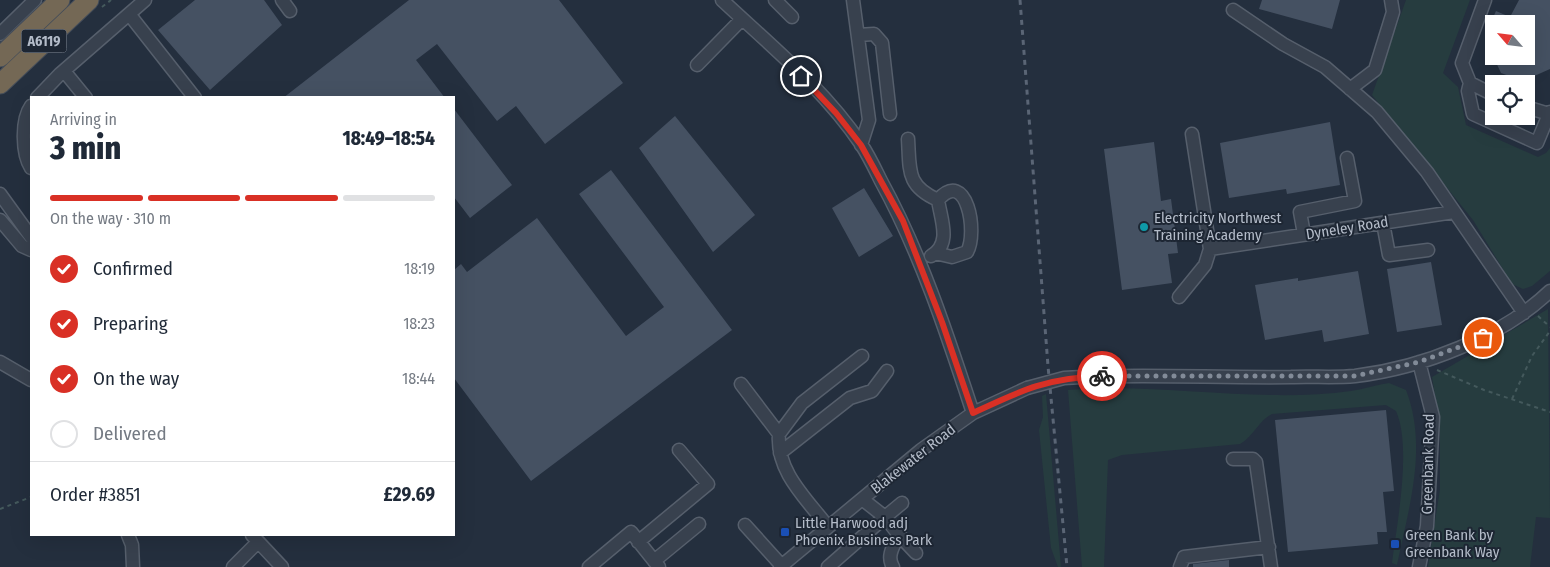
<!DOCTYPE html>
<html lang="en">
<head>
<meta charset="utf-8">
<style>
	body { margin:0; font-family:"Fira Sans Condensed",sans-serif; background:#f6f6f7; color:#1f2937; height:100vh; display:flex; flex-direction:column; font-size:19px; white-space:nowrap }
	* { box-sizing:border-box; margin:0 }
	p { font-size:16px; color:#747a83 }
	.icon { flex:none; width:28px; height:28px; fill:none; stroke:currentColor; stroke-width:2; stroke-linecap:round; stroke-linejoin:round }
	.map { position:relative; flex:1; overflow:hidden }
	.details { position:absolute; left:30px; top:96px; width:425px; height:440px; display:flex; flex-direction:column; background:#fff; border-radius:0px; box-shadow:0 5px 20px #0002 }
	.details>* { flex:none }
	.needle { width:32px; rotate:298deg }
	.controls { position:absolute; left:1485px; top:15px; display:grid; gap:10px }
	.controls a { display:grid; place-items:center; width:50px; height:50px; border-radius:0px; background:#fff; box-shadow:0 5px 20px #0002; font-size:25px }
	.pin { position:absolute; display:grid; place-items:center; width:42px; height:42px; color:#fff; margin:-21px; border:2px solid #fff; border-radius:50%; box-shadow:0 1px 5px #0007 }
	.courier { position:absolute; display:grid; place-items:center; width:50px; height:50px; margin:-25px; border:4px solid #d93025; border-radius:50%; background:#fff; color:#222; box-shadow:0 1px 6px #0007 }
	.head em { font-style:normal; font-weight:800 }
	.head div { display:flex; flex-direction:column-reverse }
	.head { display:flex; align-items:center; justify-content:space-between; height:85px; padding:0 20px }
	h1 { font-size:32px; font-weight:800; line-height:38px }
	.bar { display:grid; grid-template-columns:repeat(4,1fr); gap:8px 5px; align-content:center; height:60px; padding:0 20px }
	.bar i { height:6px; border-radius:4px; background:#e0e1e3 }
	.bar .selected { background:#d93025 }
	.bar p { grid-column:span 4 }
	.line { display:flex; align-items:center; gap:12px; padding:0 20px; border-top:1px solid #e0e1e3 }
	.line div { flex:1 }
	ol { padding:0 20px; list-style:none }
	li { display:flex; align-items:center; gap:15px; height:55px }
	li p { margin-inline-start:auto }
	li .icon { padding:5px; border-radius:50%; background:#d93025; color:#fff; stroke-width:4 }
	li:last-child { color:#747a83 }
	li i { width:28px; height:28px; border:2px solid #e0e1e3; border-radius:50% }
	.map>svg:first-child { display:block }
	.green { fill:#263c3f }
	.building { fill:#455162 }
	.lines { fill:none; stroke-linecap:round; stroke-linejoin:round }
	.minor-casing { stroke:#565f6c; stroke-width:15 }
	.highway-casing { stroke:#434c59; stroke-width:21 }
	.path { stroke:#44595c; stroke-width:2; stroke-dasharray:4 4; stroke-linecap:butt }
	.minor { stroke:#38414e; stroke-width:12 }
	.highway { stroke:#746855; stroke-width:19 }
	.rail { stroke:#5a6575; stroke-width:3; stroke-dasharray:5 5; stroke-linecap:butt }
	.minor-bridge-casing { stroke:#565f6c; stroke-width:15; stroke-linecap:butt }
	.minor-bridge { stroke:#38414e; stroke-width:12 }
	.done { stroke:#828b98; stroke-width:5; stroke-dasharray:0 9 }
	.route { stroke:#d93025; stroke-width:6 }
	.culture-dot { fill:#0f9aa8; stroke:#1d2633; stroke-width:2 }
	.transit-dot { fill:#1a4fb4; stroke:#1d2633; stroke-width:2 }
	.labels { text-anchor:middle; dominant-baseline:central; stroke-width:4; stroke-linejoin:round; paint-order:stroke }
	.shield { fill:#1d2633; stroke:#878f9c; stroke-width:1 }
	.shield-label { font-size:14px; font-weight:bold; fill:#b4bcc9 }
	.poi-label { font-size:15px; fill:#b4bcc9; stroke:#1d2633; text-anchor:start }
	.street-label { font-size:15px; fill:#b4bcc9; stroke:#1d2633 }
</style>
</head>
<body>
<div class="map">
<svg width="1550" height="567" viewBox="0 0 1550 567">
	<rect width="100%" height="100%" fill="#242f3e"/>
	<path class="green" d="M1406,0H1470L1443,73L1458,87L1466,125L1538,157L1546,153L1550,148V271L1532,286L1523,289L1512,284L1473,220L1372,95Z
		M1548,309L1550,518L1536,517L1530,567H1428L1440,489V425L1432,377Z
		M1389,383L1406,390C1428,447 1409,507 1397,565L1392,563C1397,523 1412,447 1396,411L1386,405L1272,414C1259,420 1254,436 1240,444L1122,455L1108,460L1104,567H1082L1068,390C1162,382 1258,404 1351,391C1364,389 1376,385 1389,383Z
		M1046,394L1061,567H1058L1051,548L1039,430L1043,417L1042,396Z"/>
	<path class="building" d="M195,0H264L282,25L210,90L158,30Z
		M409,0H559L623,83L545,144L516,106L497,121L437,44L416,60L445,98H283Z
		M1262,0H1340L1332,29L1259,9Z
		M1519,0H1550V69L1532,77L1517,79L1501,73L1493,56H1526V24H1490L1496,11L1510,17Z
		M454,109L512,185L470,218L454,197Z
		M675,116L755,215L713,252L639,148Z
		M1330,122L1340,185L1287,194L1286,189L1229,198L1220,143Z
		M1154,142L1161,201L1171,199L1178,253L1168,254L1172,283L1122,290L1104,149Z
		M611,170L732,330L531,481L454,378V270L461,264L467,272L537,218L626,336L664,307L579,194Z
		M864,188L893,236L859,257L832,208Z
		M1431,262L1442,325L1397,332L1387,269Z
		M1358,271L1369,334L1324,342L1322,330L1265,340L1255,285L1298,278V281Z
		M1386,410L1394,491L1383,492L1387,532H1377L1378,544L1288,552L1275,420Z
		M1229,560V567H1193V564Z"/>
	<g class="lines">
		<defs>
			<path id="minor" d="M282,0L290,11
				M722,0C770,45 824,89 861,144C869,156 875,169 881,181C921,254 947,334 973,413
				M775,0L792,17
				M853,0L869,120L861,145
				M1485,0L1462,63L1470,83L1494,95
				M1233,10L1283,44L1325,67L1377,112L1427,172L1524,313
				M129,14L145,0
				M0,34L35,0
				M858,35L874,34L882,43L890,114
				M697,65L742,19
				M64,71L86,98
				M1470,83L1468,91L1473,114L1537,143L1549,114
				M1350,89L1375,70L1393,12L1391,0
				M37,98L60,74L129,14L195,98
				M31,106C21,120 22,154 31,168
				M1526,107L1549,114L1550,112
				M908,139C910,170 906,186 938,200
				M0,194L31,237
				M0,220L22,246L31,250
				M1383,223L1389,255L1428,250
				M1304,234L1300,212L1355,201L1347,158
				M1210,249L1454,212
				M935,253L952,257L967,252C978,233 967,167 938,200
				M931,256C952,244 941,220 938,200
				M1179,297L1205,265L1210,249L1192,134
				M0,362L31,380
				M1082,377C1152,374 1221,378 1291,377C1312,376 1334,378 1355,376C1422,368 1502,337 1550,291
				M741,384L779,434C776,472 807,499 828,527
				M779,434L802,403L862,356
				M780,453L850,398L872,391L887,371
				M1233,459H1253L1256,462L1271,567
				M745,525L782,566
				M128,535L132,545L133,567
				M252,535L282,567
				M899,535L916,553
				M638,542L708,484L679,450
				M654,561L699,524
				M233,567L258,542
				M589,567L631,532L659,567
				M780,567L921,450L973,413L1027,388
				M828,567L885,517L862,499
				M893,567C886,556 894,545 899,535L885,517L902,503
				M1180,567L1184,557L1269,547
				M1419,567L1427,526L1433,417L1419,362"/>
			<path id="highway" d="M0,57L60,0
				M0,84L89,0"/>
		</defs>
		<use href="#minor" class="minor-casing"/>
		<use href="#highway" class="highway-casing"/>
		<path class="path" d="M102,7L111,0
			M1538,316L1550,327
			M1437,370L1484,390L1550,412
			M1512,399L1532,356L1550,331
			M0,509L31,497"/>
		<use href="#minor" class="minor"/>
		<use href="#highway" class="highway"/>
		<path class="rail" d="M1020,0L1048,366L1067,567"/>
		<defs>
			<path id="minor-bridge" d="M1027,388L1064,378L1082,377"/>
		</defs>
		<use href="#minor-bridge" class="minor-bridge-casing"/>
		<use href="#minor-bridge" class="minor-bridge"/>
	</g>
	<g class="lines">
		<path class="done" d="M1102,376H1355L1419,362L1483,338"/>
		<path class="route" d="M801,76L836,113L861,145L903,221L942,322L973,413C1022,390 1046,378 1102,376"/>
	</g>
	<circle class="culture-dot" cx="1144" cy="227" r="5"/>
	<g class="transit-dot">
		<rect x="780" y="527" width="10" height="10" rx="2.5"/>
		<rect x="1390" y="539" width="10" height="10" rx="2.5"/>
	</g>
	<g class="labels">
		<rect class="shield" x="21.5" y="29.5" width="45" height="23" rx="4"/>
		<g class="shield-label">
			<text x="44" y="41">A6119</text>
		</g>
		<g class="poi-label">
			<text x="1154" y="218">Electricity Northwest<tspan x="1154" dy="17">Training Academy</tspan></text>
			<text x="795" y="523">Little Harwood adj<tspan x="795" dy="17">Phoenix Business Park</tspan></text>
			<text x="1405" y="535">Green Bank by<tspan x="1405" dy="17">Greenbank Way</tspan></text>
		</g>
		<g class="street-label">
			<text transform="translate(1347 228) rotate(-9)">Dyneley Road</text>
			<text transform="translate(913 459) rotate(-38)">Blakewater Road</text>
			<text transform="translate(1428 464) rotate(-89)">Greenbank Road</text>
		</g>
	</g>
</svg>
<div class="controls">
<a><svg class="needle" viewBox="-14 -14 28 28"><path d="M0-13l5 13h-10z" fill="#e53935"/><path d="M0 13l5-13h-10z" fill="#747a83"/></svg></a>
<a><svg class="icon" aria-label="locate" viewBox="0 0 24 24"><circle cx="12" cy="12" r="6"/><path d="M12 2v4M12 18v4M2 12h4M18 12h4"/></svg></a>
</div>
<div class="pin" style="left:1483px;top:338px;background:#ea580c"><svg class="icon" aria-label="bag" viewBox="0 0 24 24"><path d="M5 8h14l-1 12H6zM9 8a3 3 0 0 1 6 0"/></svg></div>
<div class="pin" style="left:801px;top:76px;background:#1f2937"><svg class="icon" aria-label="home" viewBox="0 0 24 24"><path d="M3 11l9-7 9 7M6 9v11h12V9"/></svg></div>
<div class="courier" style="left:1102px;top:376px"><svg class="icon" aria-label="bike" viewBox="0 0 24 24"><circle cx="6" cy="16" r="4"/><circle cx="18" cy="16" r="4"/><path d="M6 16l4-8h5l3 8M10 8l3 8H6M13 5h3"/></svg></div>
<section class="details">
<div class="head"><div><h1>3 min</h1><p>Arriving in</p></div><em>18:49–18:54</em></div>
<div class="bar"><i class="selected"></i><i class="selected"></i><i class="selected"></i><i></i><p>On the way · 310 m</p></div>
<ol>
<li><svg class="icon" aria-label="check" viewBox="0 0 24 24"><path d="M5 12l5 5 9-10"/></svg>Confirmed<p>18:19</p></li>
<li><svg class="icon" aria-label="check" viewBox="0 0 24 24"><path d="M5 12l5 5 9-10"/></svg>Preparing<p>18:23</p></li>
<li><svg class="icon" aria-label="check" viewBox="0 0 24 24"><path d="M5 12l5 5 9-10"/></svg>On the way<p>18:44</p></li>
<li><i></i>Delivered</li>
</ol>
<div class="line" style="height:65px"><div>Order #3851</div><b>£29.69</b></div>
</section>
</div>
</body>
</html>
